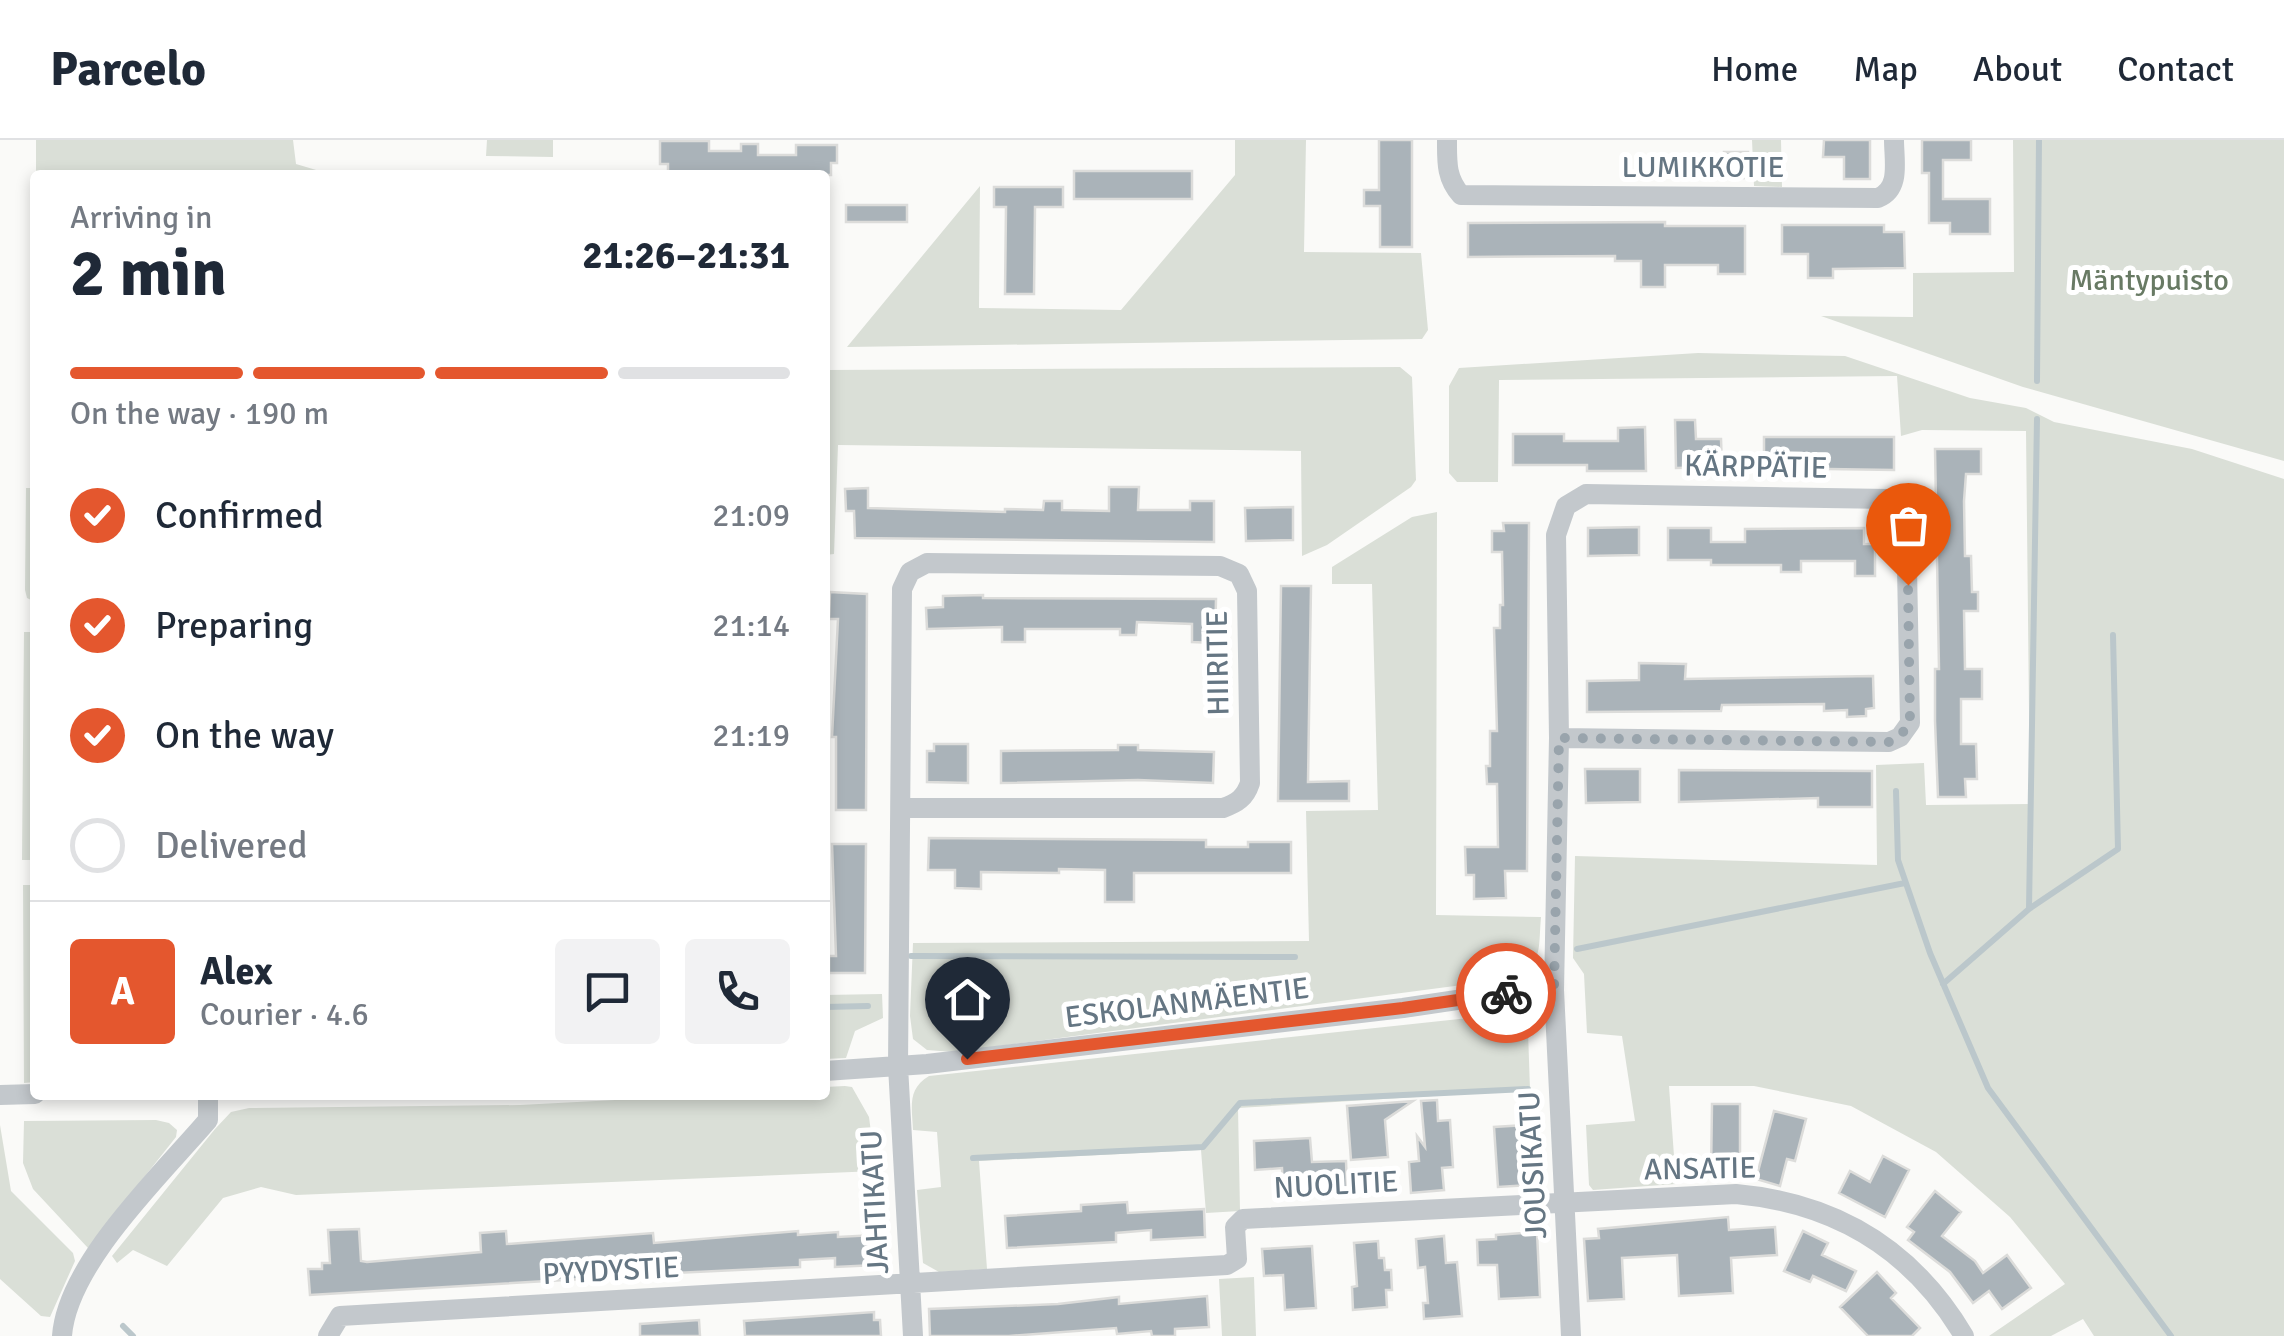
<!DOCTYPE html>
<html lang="en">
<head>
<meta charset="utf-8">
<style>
	body { margin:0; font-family:Signika,sans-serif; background:#f2f2f3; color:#1f2937; height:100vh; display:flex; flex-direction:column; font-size:38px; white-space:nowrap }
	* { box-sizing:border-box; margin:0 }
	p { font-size:32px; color:#747a83 }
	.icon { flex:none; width:55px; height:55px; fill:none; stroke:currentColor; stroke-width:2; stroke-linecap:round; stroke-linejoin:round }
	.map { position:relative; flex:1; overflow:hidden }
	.drawer { position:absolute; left:30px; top:30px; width:800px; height:930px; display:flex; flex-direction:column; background:#fff; border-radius:10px; box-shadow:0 5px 15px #0003 }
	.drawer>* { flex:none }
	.pin { position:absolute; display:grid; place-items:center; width:85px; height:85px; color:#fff; margin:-102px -42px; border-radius:50% 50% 50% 0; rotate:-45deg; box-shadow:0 0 10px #0007 }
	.pin .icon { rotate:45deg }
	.courier { position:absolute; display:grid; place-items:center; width:100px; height:100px; margin:-50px; border:8px solid #e4572e; border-radius:50%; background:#fff; color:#222; box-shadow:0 2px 12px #0007 }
	.overview em { font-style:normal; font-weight:700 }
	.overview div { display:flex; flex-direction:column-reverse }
	.overview { display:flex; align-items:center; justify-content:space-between; height:170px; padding:0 40px }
	h1 { font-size:65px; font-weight:700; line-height:75px }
	.bar { display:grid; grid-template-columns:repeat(4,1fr); gap:15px 10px; align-content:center; height:120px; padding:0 40px }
	.bar i { height:12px; border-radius:8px; background:#e0e1e3 }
	.bar .selected { background:#e4572e }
	.bar p { grid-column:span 4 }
	.line { display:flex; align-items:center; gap:25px; padding:0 40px; border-top:2px solid #e0e1e3 }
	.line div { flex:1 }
	.round { display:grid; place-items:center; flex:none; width:105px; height:105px; border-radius:10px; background:#f2f2f3 }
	ol { padding:0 40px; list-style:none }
	li { display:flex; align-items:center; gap:30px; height:110px }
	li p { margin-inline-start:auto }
	li .icon { padding:10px; border-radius:50%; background:#e4572e; color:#fff; stroke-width:4 }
	li:last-child { color:#747a83 }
	li i { width:55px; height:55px; border:5px solid #e0e1e3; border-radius:50% }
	header { display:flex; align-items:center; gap:60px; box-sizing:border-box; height:140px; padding:0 50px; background:#fff; border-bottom:2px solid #e0e1e3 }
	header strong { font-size:48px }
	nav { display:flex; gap:55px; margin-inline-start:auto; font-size:35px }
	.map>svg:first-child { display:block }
	.green { fill:#dadfd7 }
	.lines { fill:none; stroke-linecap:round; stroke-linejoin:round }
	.stream { stroke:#bbc7cb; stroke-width:6 }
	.building { fill:#aab3b9; stroke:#dcdcda; stroke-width:2.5 }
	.minor { stroke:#c3c8cc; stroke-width:20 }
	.done { stroke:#99a4ac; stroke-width:10; stroke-dasharray:0 18 }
	.route { stroke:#e4572e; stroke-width:12 }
	.labels { text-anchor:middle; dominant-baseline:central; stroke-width:10; stroke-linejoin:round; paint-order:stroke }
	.street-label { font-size:30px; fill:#657683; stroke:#fff }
	.park-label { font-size:30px; fill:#687a64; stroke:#fff }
</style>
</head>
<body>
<header>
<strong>Parcelo</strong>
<nav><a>Home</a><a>Map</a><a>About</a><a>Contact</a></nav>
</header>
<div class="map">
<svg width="2284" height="1196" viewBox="0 0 2284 1196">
	<rect width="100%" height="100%" fill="#fafaf8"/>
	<path class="green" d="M36,0H293L296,24L333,35H36Z
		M487,0H553V17L486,16Z
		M1235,0H1306L1304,112L1421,113L1428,190L1422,199L847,207L980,46L979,168L1121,170L1235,35Z
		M1752,0H1781L1782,47L1754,46Z
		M2013,0H2284V321L2023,247L1821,176L1913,177V133L2014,132Z
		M1698,213L1845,216L1970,258L2026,268L2054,282L2192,309L2284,339V1196H2094L2083,1179L2051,1196H1989L2065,1144L2010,1077L1936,1012L1851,966L1754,946H1669L1676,1044L1593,1050L1589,1045L1586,985L1635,981L1622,896L1587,893L1584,834L1573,818L1575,716L1877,725L1876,625L1924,623L1926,665L2030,664L2026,291L1922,290L1901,296L1897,236L1499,240L1498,342H1457L1449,333V246L1459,228Z
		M1400,227L1412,237L1416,340L1411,347L1327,405L1302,416L1301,311L838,305L834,414L825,415L826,230Z
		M26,348H35V462L27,458L25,450Z
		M1437,372L1436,775L1541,777C1538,810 1544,827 1508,839L953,912L927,910L913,899L910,876L913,803L1309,801L1306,671L1378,670L1372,444H1332V427L1412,377Z
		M24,492H35V720H22Z
		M23,745H35V942L24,943Z
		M882,854L883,878L855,891L846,918L825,919V855Z
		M1506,874L1522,880L1528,891L1530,950L1238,968L1240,1071L1206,1073L1201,1010L979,1021L987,1129L939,1132L923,1123L917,1050L941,1047L937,992L913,990C912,967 907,949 929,936Z
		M845,946L852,947L869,977L876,1031L296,1055L261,1047L223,1058L167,1126L133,1110L117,1123L112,1116L215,989L231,972L249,968L520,965L710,955H825V947Z
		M156,980L169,983L177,990L176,997L88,1108L33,1049L23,1023L24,981Z
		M0,985L11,1051L73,1113L75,1121L50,1177L41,1176L0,1139Z
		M1254,1137L1256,1196H1222L1219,1139Z"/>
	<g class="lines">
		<path class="stream" d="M2037,241L2039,0
			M1896,651L1898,720L1930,813L1988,948L2171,1196
			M2029,769L2037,279
			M1577,809L1905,743
			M911,816L1295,817
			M1943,844L2029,769L2118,709L2113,495
			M825,867L868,866
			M973,1018L1203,1007L1240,963L1528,949
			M123,1186L133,1196"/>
	</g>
	<path class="building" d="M1379,0H1412V107H1380V66H1364V50H1379Z
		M1824,0H1870V39H1844V17H1823Z
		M1922,0H1971V20H1943V59H1990V94H1950V83H1929V33H1922Z
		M660,1H709V11H741V4H758V15H796V5H837V23H831V35H668V24H660Z
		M1724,12H1748V38H1724Z
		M1074,31H1192V59H1074Z
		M994,47H1063V67H1035L1034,154H1005L1006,67H994Z
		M846,65H907V82H846Z
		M1665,82V86H1745V134H1718V125H1665V147H1641V121H1615V116L1468,117V83Z
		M1782,85H1884V92H1904L1905,128L1833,129V138H1808V114H1782Z
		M1675,280H1695L1696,299H1721L1722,327L1676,328Z
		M1645,287L1646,331H1587V325H1513V294H1564V301H1618V288Z
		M1764,297H1894V330L1764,328Z
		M1935,309H1981V334H1966L1964,361L1965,416H1971L1972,452H1978V471H1964L1965,529H1982V559H1961V604H1976L1977,639H1965L1966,657H1938L1935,581V529H1939Z
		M1109,347H1139L1138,370H1190V361H1214V402L855,398L854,371H846L845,349L868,348V368L1005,372V369L1043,370L1044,361H1062V370L1109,371Z
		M1293,367V400L1246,401L1245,368Z
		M1503,383H1529L1527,731H1505L1506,758L1474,759V735H1466L1465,707H1498L1497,644H1487L1486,626H1490V591H1497L1494,488H1500V465H1503L1502,412H1492V391H1504Z
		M1639,387V415L1588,416V388Z
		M1668,388H1711V402H1745V389L1864,388V404H1875V436H1855V421H1801V432H1781V425H1711V420H1668Z
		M1281,446H1311L1308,642L1349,641V661H1278Z
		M830,452L867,454L866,670H836V597H832L838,479H829Z
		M983,455V458L1216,459L1215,503L1192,502V484L1137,482L1136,495H1120V489H1025V502H1002V487L927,489L926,468L943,467V456Z
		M1639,523L1686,524L1685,539L1873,536L1874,568L1866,569V576L1847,577V570L1824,571V564L1722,565L1721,571L1587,572V541L1639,540Z
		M934,604H968V643L927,642V611H934Z
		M1118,605H1138V610L1214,612L1213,643L1138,640L1001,643V611L1118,610Z
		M1585,629H1640V662L1586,663Z
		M1679,630L1872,631V667H1818V658L1679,662Z
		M929,698L1206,700V707H1248V702H1291V733H1134V762H1105V730L1059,729V733L981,732V749L955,748V730H928Z
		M832,704H866L865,833H829V816H836Z
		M1437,960L1438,981L1450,980L1453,1027L1442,1028L1444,1050L1411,1053L1409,1022L1419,1021L1417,996L1425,1007L1421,961Z
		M1413,961L1385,980L1388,1017L1351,1020L1347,966Z
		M1712,964H1740V1034H1711Z
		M1774,971L1806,979L1795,1021L1787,1019L1780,1046L1756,1039Z
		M1528,985L1531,1045L1498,1047L1494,987Z
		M1310,998L1312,1022L1346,1021L1347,1049L1283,1050L1282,1028L1255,1030L1254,1001Z
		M1883,1016L1909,1030L1885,1077L1839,1053L1850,1031L1870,1042Z
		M1935,1051L1961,1072L1942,1096L1975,1121L1983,1133L2007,1115L2031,1148L2002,1169L1989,1151L1973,1163L1950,1132L1908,1100L1914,1092L1907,1087Z
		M1127,1062L1128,1073L1204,1069L1205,1097L1151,1100V1090L1116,1093V1102L1007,1108L1005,1076L1081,1071V1065Z
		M1728,1077L1729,1090L1775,1087L1777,1115L1731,1118L1733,1153L1679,1156L1677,1115L1622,1118L1624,1159L1588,1161L1584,1099L1599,1098L1598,1089Z
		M359,1089L361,1121L367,1122L481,1112L480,1093L506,1091L507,1104L653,1093L654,1103L798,1091V1095L838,1092V1097L875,1095L876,1125L835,1127V1118L800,1120V1127L675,1133L674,1128L645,1129V1134L581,1137V1139L310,1155L308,1129H322V1123H330L328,1090Z
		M1803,1091L1828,1103L1822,1115L1856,1131L1846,1151L1813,1136L1810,1142L1784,1131Z
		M1537,1092L1540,1157L1499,1159L1497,1125H1478L1477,1100L1496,1099V1095Z
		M1444,1096L1446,1123L1457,1122L1462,1176L1424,1179L1423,1163H1428L1425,1127L1418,1128L1416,1099Z
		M1378,1101L1379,1118H1384L1385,1130H1391L1392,1150H1386L1387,1167L1353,1170L1352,1147L1357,1146L1354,1103Z
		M1312,1106L1316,1168L1285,1170L1283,1135L1264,1136L1262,1109Z
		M1877,1132L1896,1153L1891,1158L1920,1188L1912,1196H1868L1840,1167Z
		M1207,1156L1209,1187L1175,1189V1196H1152L1151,1191L1117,1194L1116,1188L1009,1196H930L929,1169L1058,1164L1119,1157V1164Z
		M874,1172V1180H880L881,1196H745L744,1181Z
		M699,1180L700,1196H640V1184Z"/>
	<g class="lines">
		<path class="minor" d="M1447,0C1447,22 1446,38 1461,55L1878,58C1901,49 1894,21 1894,0
			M1559,598L1889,602L1900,597L1910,583L1906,376L1901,364L1889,359L1586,354L1566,366L1556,395L1559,598L1554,850L1571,1196
			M901,668H1223C1237,663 1245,658 1250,643L1247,451L1239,434L1220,426L927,423L910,432L902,449L898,926L913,1196
			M825,931L927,924L1403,868L1524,850H1554
			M0,955L35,954
			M62,1196C67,1124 161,1035 208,980V955
			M328,1196L340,1176L1227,1125L1237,1119L1235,1087L1243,1079L1736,1054C1836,1063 1913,1110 1964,1196"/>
	</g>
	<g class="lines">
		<path class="done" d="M1506,853L1554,850L1559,598L1889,602L1900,596L1910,583L1908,445"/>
		<path class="route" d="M967,919L1403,868L1506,853"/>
	</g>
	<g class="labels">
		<g class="street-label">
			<text x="1703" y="27">LUMIKKOTIE</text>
			<text transform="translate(1756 327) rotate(1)">KÄRPPÄTIE</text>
			<text transform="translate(1218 523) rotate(-91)">HIIRITIE</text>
			<text transform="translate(1187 863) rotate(-7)">ESKOLANMÄENTIE</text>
			<text transform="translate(1533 1025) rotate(-93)">JOUSIKATU</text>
			<text transform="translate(1700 1029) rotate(-1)">ANSATIE</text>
			<text transform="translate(1336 1045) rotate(-3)">NUOLITIE</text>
			<text transform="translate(875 1062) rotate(-93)">JAHTIKATU</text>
			<text transform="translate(611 1131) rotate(-3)">PYYDYSTIE</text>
		</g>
		<g class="park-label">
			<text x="2149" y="140">Mäntypuisto</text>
		</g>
	</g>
</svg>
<div class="pin" style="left:1908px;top:445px;background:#ea580c"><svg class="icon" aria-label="bag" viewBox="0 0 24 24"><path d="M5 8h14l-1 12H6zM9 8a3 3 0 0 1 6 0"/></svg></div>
<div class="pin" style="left:967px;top:919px;background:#1f2937"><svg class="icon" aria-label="home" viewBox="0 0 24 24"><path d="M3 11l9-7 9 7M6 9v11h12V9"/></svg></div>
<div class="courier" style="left:1506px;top:853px"><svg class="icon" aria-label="bike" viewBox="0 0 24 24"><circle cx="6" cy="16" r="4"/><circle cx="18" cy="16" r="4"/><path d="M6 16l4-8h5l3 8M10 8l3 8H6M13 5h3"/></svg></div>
<section class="drawer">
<div class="overview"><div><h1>2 min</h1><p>Arriving in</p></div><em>21:26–21:31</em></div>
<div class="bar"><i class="selected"></i><i class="selected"></i><i class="selected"></i><i></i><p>On the way · 190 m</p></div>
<ol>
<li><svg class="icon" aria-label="check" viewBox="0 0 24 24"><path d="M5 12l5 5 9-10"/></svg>Confirmed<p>21:09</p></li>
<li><svg class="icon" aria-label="check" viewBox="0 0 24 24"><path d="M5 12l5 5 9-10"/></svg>Preparing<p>21:14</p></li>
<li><svg class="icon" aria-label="check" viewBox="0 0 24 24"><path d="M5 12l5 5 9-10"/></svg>On the way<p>21:19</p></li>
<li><i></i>Delivered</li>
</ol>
<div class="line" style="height:180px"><b class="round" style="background:#e4572e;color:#fff">A</b><div><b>Alex</b><p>Courier · 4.6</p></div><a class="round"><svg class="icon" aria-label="chat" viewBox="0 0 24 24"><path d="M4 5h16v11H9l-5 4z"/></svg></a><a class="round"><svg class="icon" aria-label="phone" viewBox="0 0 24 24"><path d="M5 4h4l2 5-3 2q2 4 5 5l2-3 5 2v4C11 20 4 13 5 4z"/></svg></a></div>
</section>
</div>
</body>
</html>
